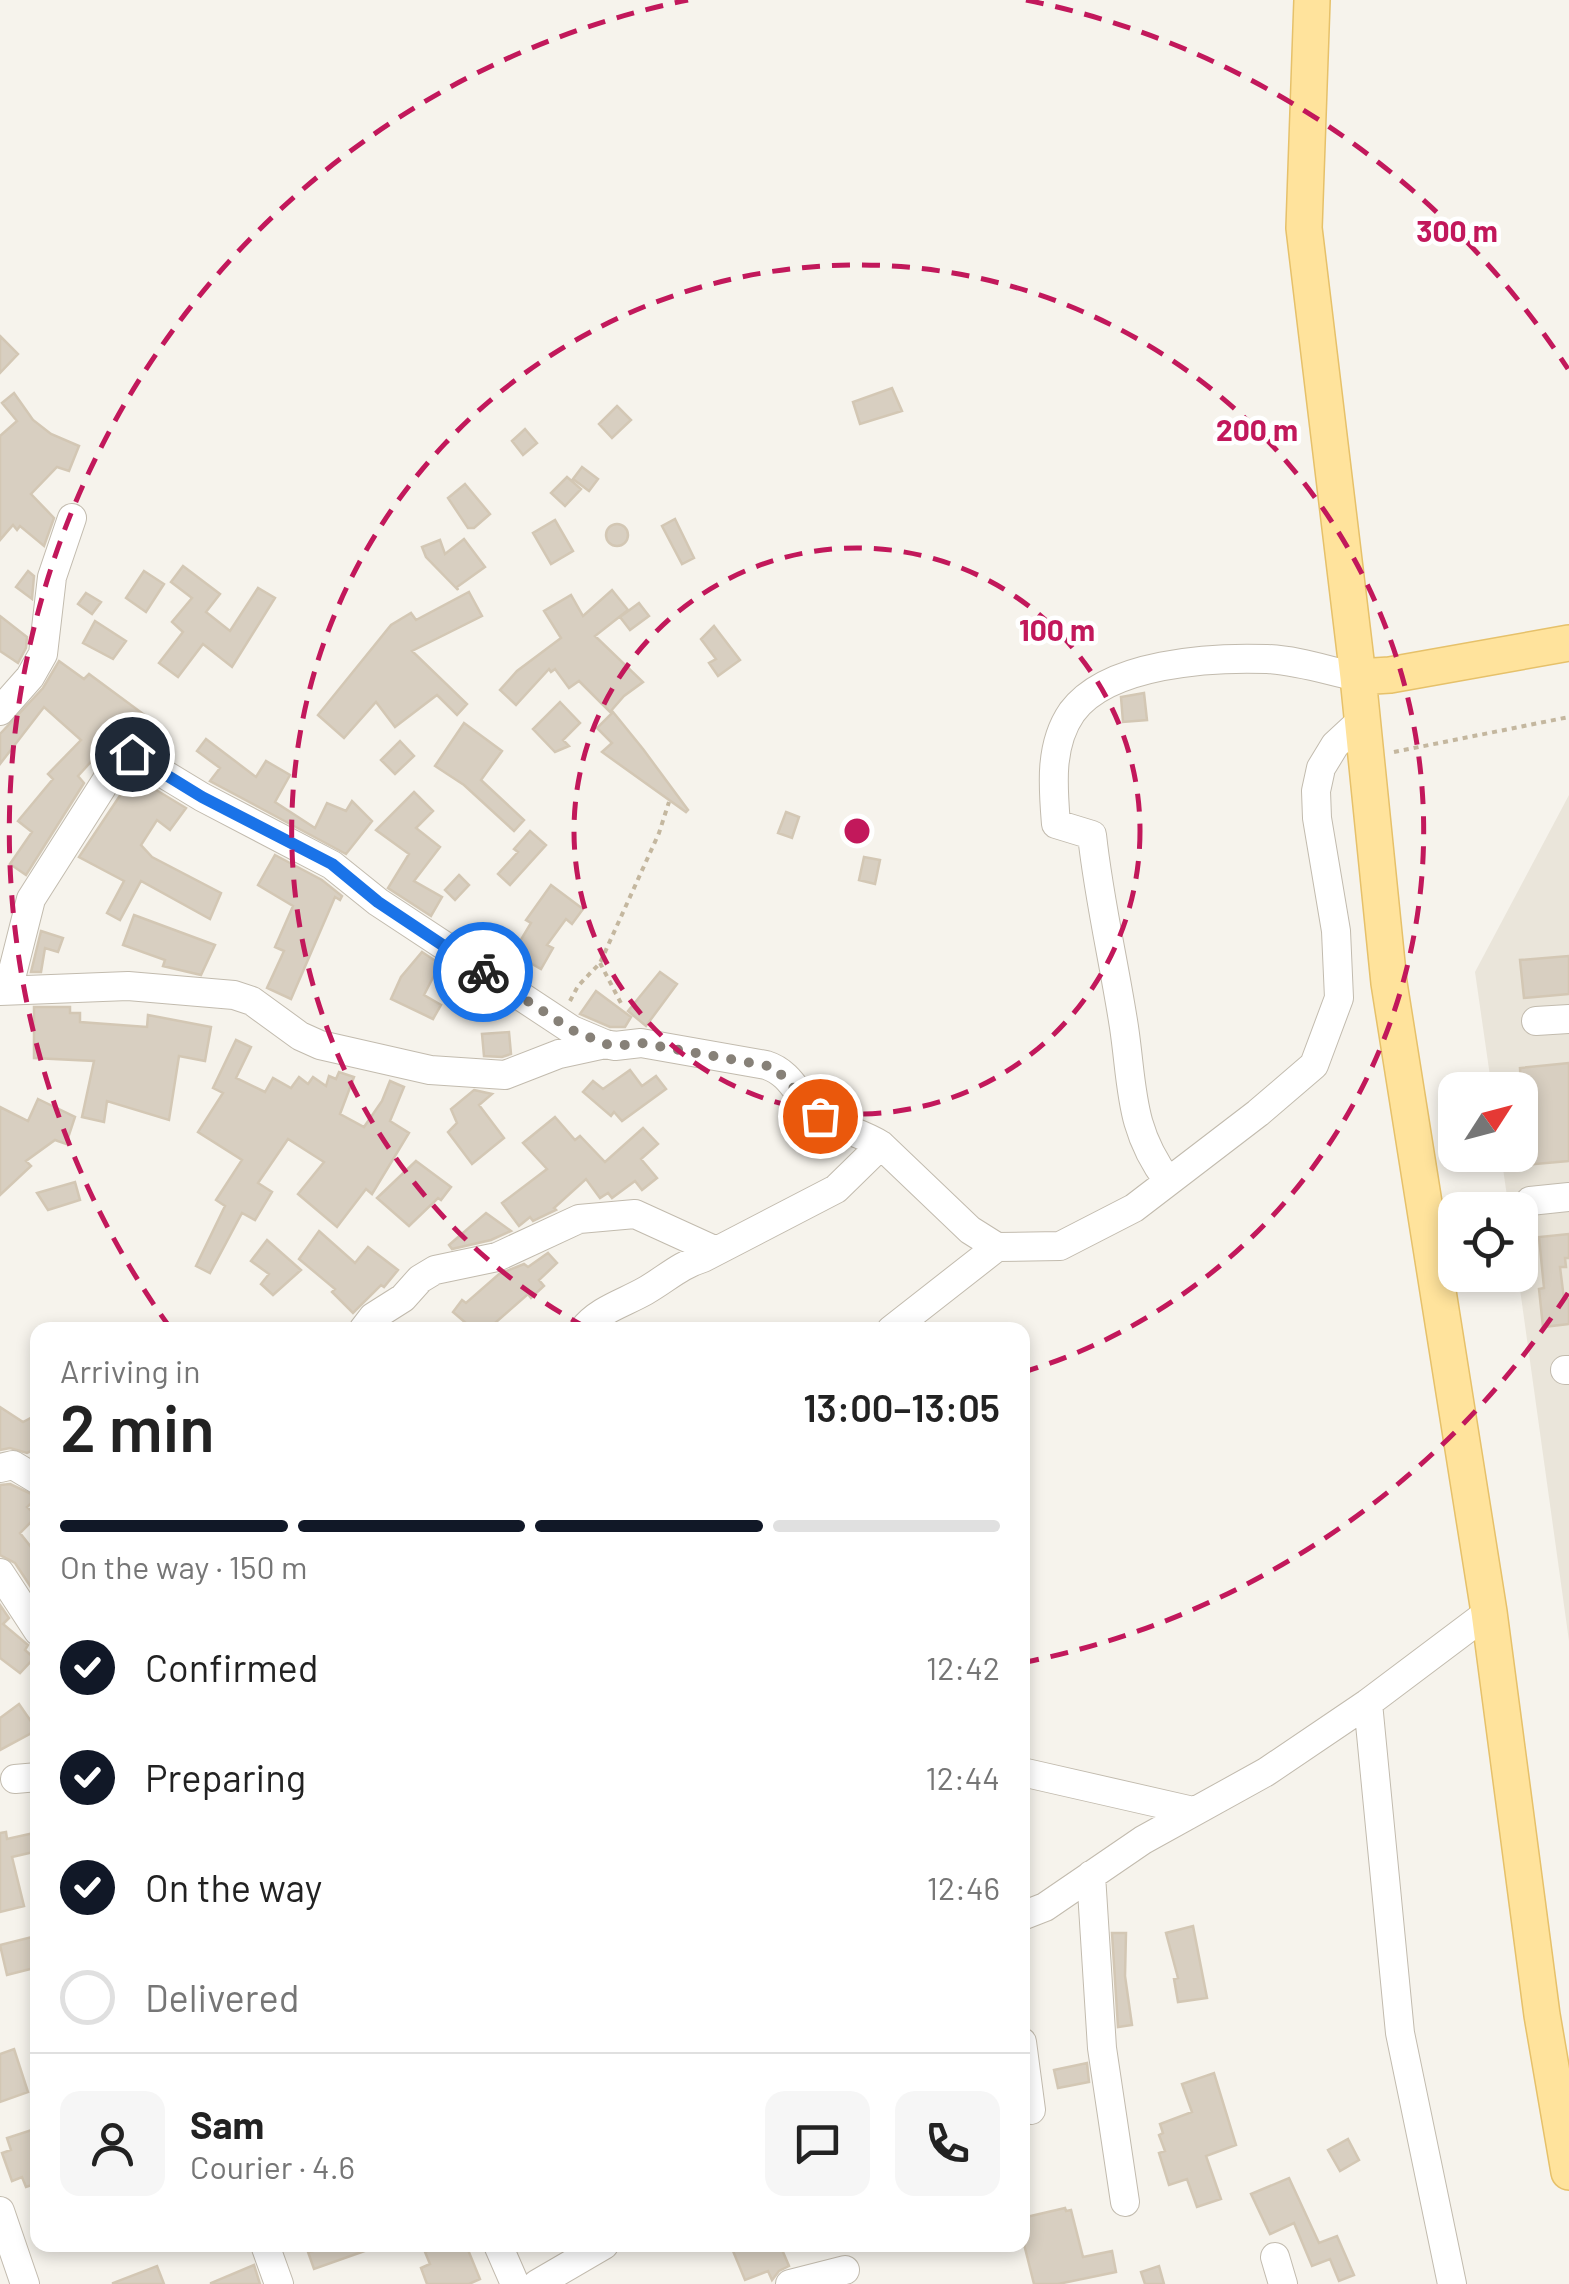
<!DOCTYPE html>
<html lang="en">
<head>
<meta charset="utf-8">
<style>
	body { margin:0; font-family:Barlow,sans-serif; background:#f6f6f6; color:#222; height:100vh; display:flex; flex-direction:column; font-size:38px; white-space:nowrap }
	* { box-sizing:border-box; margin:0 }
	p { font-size:32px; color:#767676 }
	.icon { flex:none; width:55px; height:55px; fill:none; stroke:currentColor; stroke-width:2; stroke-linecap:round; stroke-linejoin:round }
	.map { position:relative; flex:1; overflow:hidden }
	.sheet { position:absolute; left:30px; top:1322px; width:1000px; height:930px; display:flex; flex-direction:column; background:#fff; border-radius:20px; box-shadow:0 5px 15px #0003 }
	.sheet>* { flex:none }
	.needle { width:65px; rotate:54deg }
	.buttons { position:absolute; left:1438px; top:1072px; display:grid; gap:20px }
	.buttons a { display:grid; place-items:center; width:100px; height:100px; border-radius:20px; background:#fff; box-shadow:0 5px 15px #0003; font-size:50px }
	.pin { position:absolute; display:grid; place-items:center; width:85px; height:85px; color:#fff; margin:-42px; border:5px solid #fff; border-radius:50%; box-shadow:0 2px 10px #0007 }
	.courier { position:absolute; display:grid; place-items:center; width:100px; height:100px; margin:-50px; border:8px solid #1a73e8; border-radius:50%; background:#fff; color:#222; box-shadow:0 2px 12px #0007 }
	.summary em { font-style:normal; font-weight:600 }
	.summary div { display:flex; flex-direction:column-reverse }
	.summary { display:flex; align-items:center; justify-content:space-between; height:170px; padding:0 30px }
	h1 { font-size:65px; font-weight:600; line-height:75px }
	.bar { display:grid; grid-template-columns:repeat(4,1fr); gap:15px 10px; align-content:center; height:120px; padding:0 30px }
	.bar i { height:12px; border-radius:8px; background:#e0e0e0 }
	.bar .on { background:#111827 }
	.bar p { grid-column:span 4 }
	.line { display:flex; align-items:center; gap:25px; padding:0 30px; border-top:2px solid #e0e0e0 }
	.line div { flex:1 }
	.round { display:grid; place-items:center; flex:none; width:105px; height:105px; border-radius:20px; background:#f6f6f6 }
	ol { padding:0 30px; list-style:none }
	li { display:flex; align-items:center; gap:30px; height:110px }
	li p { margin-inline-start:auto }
	li .icon { padding:10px; border-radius:50%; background:#111827; color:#fff; stroke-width:4 }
	li:last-child { color:#767676 }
	li i { width:55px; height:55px; border:5px solid #e0e0e0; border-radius:50% }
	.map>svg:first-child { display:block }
	.residential { fill:#eae5da }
	.building { fill:#d8cfc1; stroke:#d3c7b4; stroke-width:2.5 }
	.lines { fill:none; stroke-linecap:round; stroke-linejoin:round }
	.minor-casing { stroke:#c2bbae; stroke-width:30 }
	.major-casing { stroke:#e6c16a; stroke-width:38 }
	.path { stroke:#c4b79f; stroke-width:4; stroke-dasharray:5 5; stroke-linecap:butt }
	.minor { stroke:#fff; stroke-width:28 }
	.major { stroke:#ffe39c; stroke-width:35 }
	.done { stroke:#878178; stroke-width:10; stroke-dasharray:0 18 }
	.route { stroke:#1a73e8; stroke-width:12 }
	.ring { fill:none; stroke:#c2185b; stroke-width:5; stroke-dasharray:18 12 }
	.centre { fill:#c2185b; stroke:#fff; stroke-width:5 }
	.ring-label { font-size:30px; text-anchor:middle; font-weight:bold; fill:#c2185b; stroke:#fff; stroke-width:9; stroke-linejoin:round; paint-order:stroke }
</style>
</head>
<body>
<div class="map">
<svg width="1569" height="2284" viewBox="0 0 1569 2284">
	<rect width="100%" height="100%" fill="#f6f3ec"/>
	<path class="residential" d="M1569,795V1641L1518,1275L1520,1210H1509L1501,1155H1520V1090H1492L1475,972Z"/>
	<path class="building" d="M0,336L18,354L0,373Z
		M892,388L902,411L860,424L853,402Z
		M14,393L33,420L51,434L79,446L69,471L57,467L31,494L54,518L44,546L20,526L17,530L13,525L0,540V436L17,421L2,403Z
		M617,406L631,420L612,438L599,424Z
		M525,429L537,443L523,455L512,441Z
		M582,467L598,479L589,491L573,479Z
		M567,477L581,489L565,506L551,493Z
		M465,484L490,514L474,528H468L448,498Z
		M675,519L694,558L682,564L662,526Z
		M555,520L573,551L551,564L533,533Z
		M606 535a11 11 0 1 1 22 0a11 11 0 1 1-22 0Z
		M464,539L485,567L457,587L458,590L426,557L422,547L440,540L445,554Z
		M183,566L220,594L206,612L230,631L258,588L275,598L232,667L203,644L178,677L159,663L183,632L172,622L192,598L171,582Z
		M28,571L34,576L32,599L16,587Z
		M144,571L164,584L146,612L126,598Z
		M612,590L628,610L595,636L643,682L624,696L610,712L579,681L569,688L555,669L551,672L549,669L516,705L500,690L517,671L561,638L544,611L571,595L583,616Z
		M469,592L482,616L412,651L467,704L457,715L437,695L395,727L376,702L344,738L318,715L391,625L411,613L416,620Z
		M86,593L101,602L92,614L78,604Z
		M639,603L649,616L630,630L620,617Z
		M0,616L27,637L26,648L18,663L0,651Z
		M95,621L126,641L113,659L83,643Z
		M714,626L740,660L718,676L709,663L716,659L701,639Z
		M59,661L84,679L89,674L146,716L100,759L97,755L78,776L84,783L26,875L10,864L32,832L18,821L53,779L48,774L81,740L44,707L0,764V734L43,688Z
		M1144,693L1147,720L1123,722L1121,697Z
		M560,702L580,723L563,740L569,746L555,752L533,729Z
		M613,712L643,749L688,810L686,812L602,752L612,743L597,728Z
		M464,723L502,751L481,780L524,820L514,831L464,785L435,766Z
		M206,739L256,777L266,761L290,775L275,802L315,828L327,803L346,811L352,801L372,821L346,854L210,781L220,768L197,751Z
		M400,741L414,756L395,774L381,760Z
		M133,776L186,808L170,830L157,820L141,845L152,857L221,893L210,919L141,881L120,920L107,913L124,881L79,857Z
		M414,792L433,811L416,828L440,847L414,881L442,897L431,916L388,888L409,854L376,830Z
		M786,812L799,817L792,838L778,833Z
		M530,831L546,845L510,885L498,874L518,852L514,849Z
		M275,855L322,880L342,896L340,900L335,897L291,999L267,988L284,951L275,947L293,906L258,885Z
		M864,857L880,860L875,884L859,880Z
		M459,875L469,885L455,900L445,890Z
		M551,885L583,909L572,924L566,919L547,945L553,948L541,969L513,953L531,923L526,920Z
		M134,915L215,945L201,975L163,966L165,960L123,945Z
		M41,931L63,938L58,952L45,948L41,972H31Z
		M422,952L440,964L424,995L441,1005L433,1019L391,999L401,977Z
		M1569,956V994L1524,998L1520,960Z
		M660,972L677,984L646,1026L628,1011Z
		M596,991L631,1017L625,1027H610L580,1014Z
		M34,1007H70V1013H80V1022L147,1027L148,1015L211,1027L205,1061L179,1056L169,1120L107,1101L104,1122L82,1117L94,1061L34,1058Z
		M509,1032L511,1054L502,1057L484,1056L482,1034Z
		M236,1040L251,1047L236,1078L265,1092L273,1078L291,1088L299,1077L308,1084L313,1077L326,1086L329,1076L336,1079L339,1072L354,1077L340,1114L364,1127L382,1101L390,1081L404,1087L390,1121L409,1133L372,1194L366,1189L337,1227L298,1194L324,1162L288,1139L258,1183L272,1192L255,1220L242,1213L210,1273L196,1266L225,1206L216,1200L242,1160L198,1132L223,1093L213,1088Z
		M1569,1063V1161L1525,1165L1520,1068Z
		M630,1070L642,1086L656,1076L666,1089L622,1121L614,1112L611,1116L583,1092L593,1081L603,1089Z
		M474,1090L492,1094L479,1105L504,1138L472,1164L448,1132L457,1123L451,1109Z
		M38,1099L75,1117L66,1144L55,1140L26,1161L31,1166L0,1195V1107L28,1121Z
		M555,1117L575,1140L580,1136L605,1162L643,1128L658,1144L641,1159L657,1178L642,1190L635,1181L612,1198L608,1193L600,1198L586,1179L554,1208L556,1210L533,1221L530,1217L519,1226L502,1203L547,1169L523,1143Z
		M416,1161L451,1187L441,1200L438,1198L409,1226L377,1198Z
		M75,1182L80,1200L48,1210L37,1193Z
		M486,1213L511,1231L491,1240L452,1249L449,1245Z
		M319,1231L355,1263L368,1247L398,1270L384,1287L381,1285L353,1313L332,1292L335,1289L299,1259Z
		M1569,1234V1258H1565L1566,1267H1560L1564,1299H1569V1324L1543,1327L1539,1289L1544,1288L1539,1237Z
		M267,1240L301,1270L273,1295L261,1284L269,1274L251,1261Z
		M548,1253L557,1263L539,1280L544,1286L531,1298L528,1294L487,1330H474L453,1312L462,1300L466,1303L499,1274L524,1264L528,1267Z
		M0,1407L23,1422L38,1414V1448L27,1453L10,1448L0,1450Z
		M10,1484L38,1497L27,1507L37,1516L20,1533L38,1556V1598L15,1563L0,1555V1485Z
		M0,1605L9,1618L3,1624L28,1645L25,1650L34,1658L20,1673L0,1658Z
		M19,1704L37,1730L0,1750V1718Z
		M6,1832L7,1839L38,1832V1851L12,1857L24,1906L0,1912V1833Z
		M1193,1926L1207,1998L1178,2002L1174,1979L1178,1978L1166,1933Z
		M1112,1933H1126L1125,1976L1132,2025L1118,2027Z
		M32,1937L38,1967L7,1975L0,1945Z
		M14,2049L28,2092L0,2102V2054Z
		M1087,2063L1089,2082L1058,2088L1054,2070Z
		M1214,2073L1236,2145L1206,2156L1221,2199L1197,2207L1187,2179L1169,2185L1159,2153L1165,2151L1159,2135L1163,2133L1160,2124L1192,2112L1182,2084Z
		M38,2128V2183L26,2187L22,2177L12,2181L2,2153L11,2150L7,2138Z
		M1348,2139L1359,2160L1340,2171L1328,2150Z
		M1289,2178L1319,2243L1337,2236L1354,2275L1339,2281L1330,2259L1312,2266L1294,2223L1270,2234L1251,2194Z
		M1065,2208L1066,2211L1071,2210L1083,2257L1112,2251L1116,2272L1058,2284H1034L1022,2236V2218Z
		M311,2245H375L376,2247L314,2269L308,2252L313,2251Z
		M442,2245H466L480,2279L469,2284H427L421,2268L430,2264L425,2252Z
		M747,2245H755L757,2249L780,2245L789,2266L779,2271L772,2280L768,2271L745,2280L733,2251Z
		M254,2265L260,2284H211V2283Z
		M157,2266L164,2284H113V2283Z
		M1159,2266L1164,2284H1145L1141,2272Z"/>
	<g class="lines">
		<defs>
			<path id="minor" d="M0,711L30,677L43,654L52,577L72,518
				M8,990L31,899L113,770L131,754L202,797L332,865L378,902L572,1030L605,1044
				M0,991L128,986L234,995L252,1001L300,1036L320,1045L430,1070L505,1075L559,1054L605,1044L615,1046L641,1043L766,1065C792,1073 798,1098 817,1113C835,1128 861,1132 881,1145L970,1230L997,1247L1060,1246L1134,1208L1258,1113L1314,1065L1339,998L1336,931L1317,818L1316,791L1321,768L1335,745L1362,720
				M1536,1021L1569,1019
				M1168,1181C1129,1129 1133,1088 1124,1027C1114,962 1099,900 1092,835L1056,824C1053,787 1049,745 1072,712C1108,663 1211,657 1267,659C1297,660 1329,671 1358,677
				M1530,1201L1569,1197
				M363,1330L373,1317L403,1298L420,1279L435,1270L497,1257L579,1219L635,1214L714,1250
				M583,1330C598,1310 624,1303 645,1291C666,1279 680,1265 703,1258L836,1189L881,1145
				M891,1330L997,1247
				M1565,1370H1569
				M0,1468L13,1465L38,1480
				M0,1573L38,1631
				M1368,1703L1400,2033L1452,2284
				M1022,1772L1193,1811
				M15,1779L38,1777
				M1091,1875L1102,2048L1125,2202
				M1022,1916L1045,1907L1143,1840L1266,1772L1368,1703L1489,1612
				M1022,2042L1031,2110
				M0,2211L25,2284
				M265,2245L279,2284
				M498,2245L515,2284
				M1275,2257L1283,2284
				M537,2284L604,2245
				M790,2284L845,2270"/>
			<path id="major" d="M1312,0L1304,228L1358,677L1389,983L1489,1612L1542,2015L1569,2172
				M1358,677L1390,675L1569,643"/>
		</defs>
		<use href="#minor" class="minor-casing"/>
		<use href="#major" class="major-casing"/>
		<path class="path" d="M1394,752L1569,717
			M600,963L623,1007
			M570,1001L578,986L600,963L659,833L669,802"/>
		<use href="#minor" class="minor"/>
		<use href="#major" class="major"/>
	</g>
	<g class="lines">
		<path class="done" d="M483,972L572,1030L606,1044L615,1046L641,1043L774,1067L820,1116"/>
		<path class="route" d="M132,754L202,797L332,864L378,902L483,972"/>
	</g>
	<g class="ring">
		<circle cx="857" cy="831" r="283"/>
		<path d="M587 1328A566 566 0 1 1 1027 1371"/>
		<path d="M1568 1293A848 848 0 0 1 1026 1662M171 1329A848 848 0 0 1 688 0M1026 0A848 848 0 0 1 1568 369"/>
	</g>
	<circle cx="857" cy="831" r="15" class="centre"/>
	<g class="ring-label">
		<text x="1457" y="242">300 m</text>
		<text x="1257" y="441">200 m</text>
		<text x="1057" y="641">100 m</text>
	</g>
</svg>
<div class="buttons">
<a><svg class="needle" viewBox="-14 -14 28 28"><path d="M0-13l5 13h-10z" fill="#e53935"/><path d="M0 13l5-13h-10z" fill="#767676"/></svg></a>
<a><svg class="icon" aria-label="locate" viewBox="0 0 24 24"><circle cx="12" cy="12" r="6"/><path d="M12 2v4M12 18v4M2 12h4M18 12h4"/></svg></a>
</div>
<div class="pin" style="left:820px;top:1116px;background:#ea580c"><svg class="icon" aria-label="bag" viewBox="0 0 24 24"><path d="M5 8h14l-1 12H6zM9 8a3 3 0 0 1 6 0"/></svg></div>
<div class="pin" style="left:132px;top:754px;background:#1f2937"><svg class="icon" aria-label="home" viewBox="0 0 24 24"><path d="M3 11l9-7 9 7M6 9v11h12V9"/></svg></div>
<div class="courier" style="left:483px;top:972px"><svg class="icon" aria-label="bike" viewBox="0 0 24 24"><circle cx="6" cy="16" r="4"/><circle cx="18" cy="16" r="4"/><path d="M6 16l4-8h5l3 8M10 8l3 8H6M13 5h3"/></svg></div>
<section class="sheet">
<div class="summary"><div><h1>2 min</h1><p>Arriving in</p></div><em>13:00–13:05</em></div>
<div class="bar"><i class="on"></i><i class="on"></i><i class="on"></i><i></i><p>On the way · 150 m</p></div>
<ol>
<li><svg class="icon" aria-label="check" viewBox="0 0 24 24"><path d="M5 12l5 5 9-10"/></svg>Confirmed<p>12:42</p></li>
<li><svg class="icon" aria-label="check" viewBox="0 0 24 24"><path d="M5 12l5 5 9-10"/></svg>Preparing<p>12:44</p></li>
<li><svg class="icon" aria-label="check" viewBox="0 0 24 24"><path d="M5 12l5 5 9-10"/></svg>On the way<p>12:46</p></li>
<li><i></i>Delivered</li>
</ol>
<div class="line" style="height:180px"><a class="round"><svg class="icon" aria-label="person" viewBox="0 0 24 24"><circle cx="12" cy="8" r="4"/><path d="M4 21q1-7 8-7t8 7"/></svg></a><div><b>Sam</b><p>Courier · 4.6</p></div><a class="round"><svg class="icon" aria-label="chat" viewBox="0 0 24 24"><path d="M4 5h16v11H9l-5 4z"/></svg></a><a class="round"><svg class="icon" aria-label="phone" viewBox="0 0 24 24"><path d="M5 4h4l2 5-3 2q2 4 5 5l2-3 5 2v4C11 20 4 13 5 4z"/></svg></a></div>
</section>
</div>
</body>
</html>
